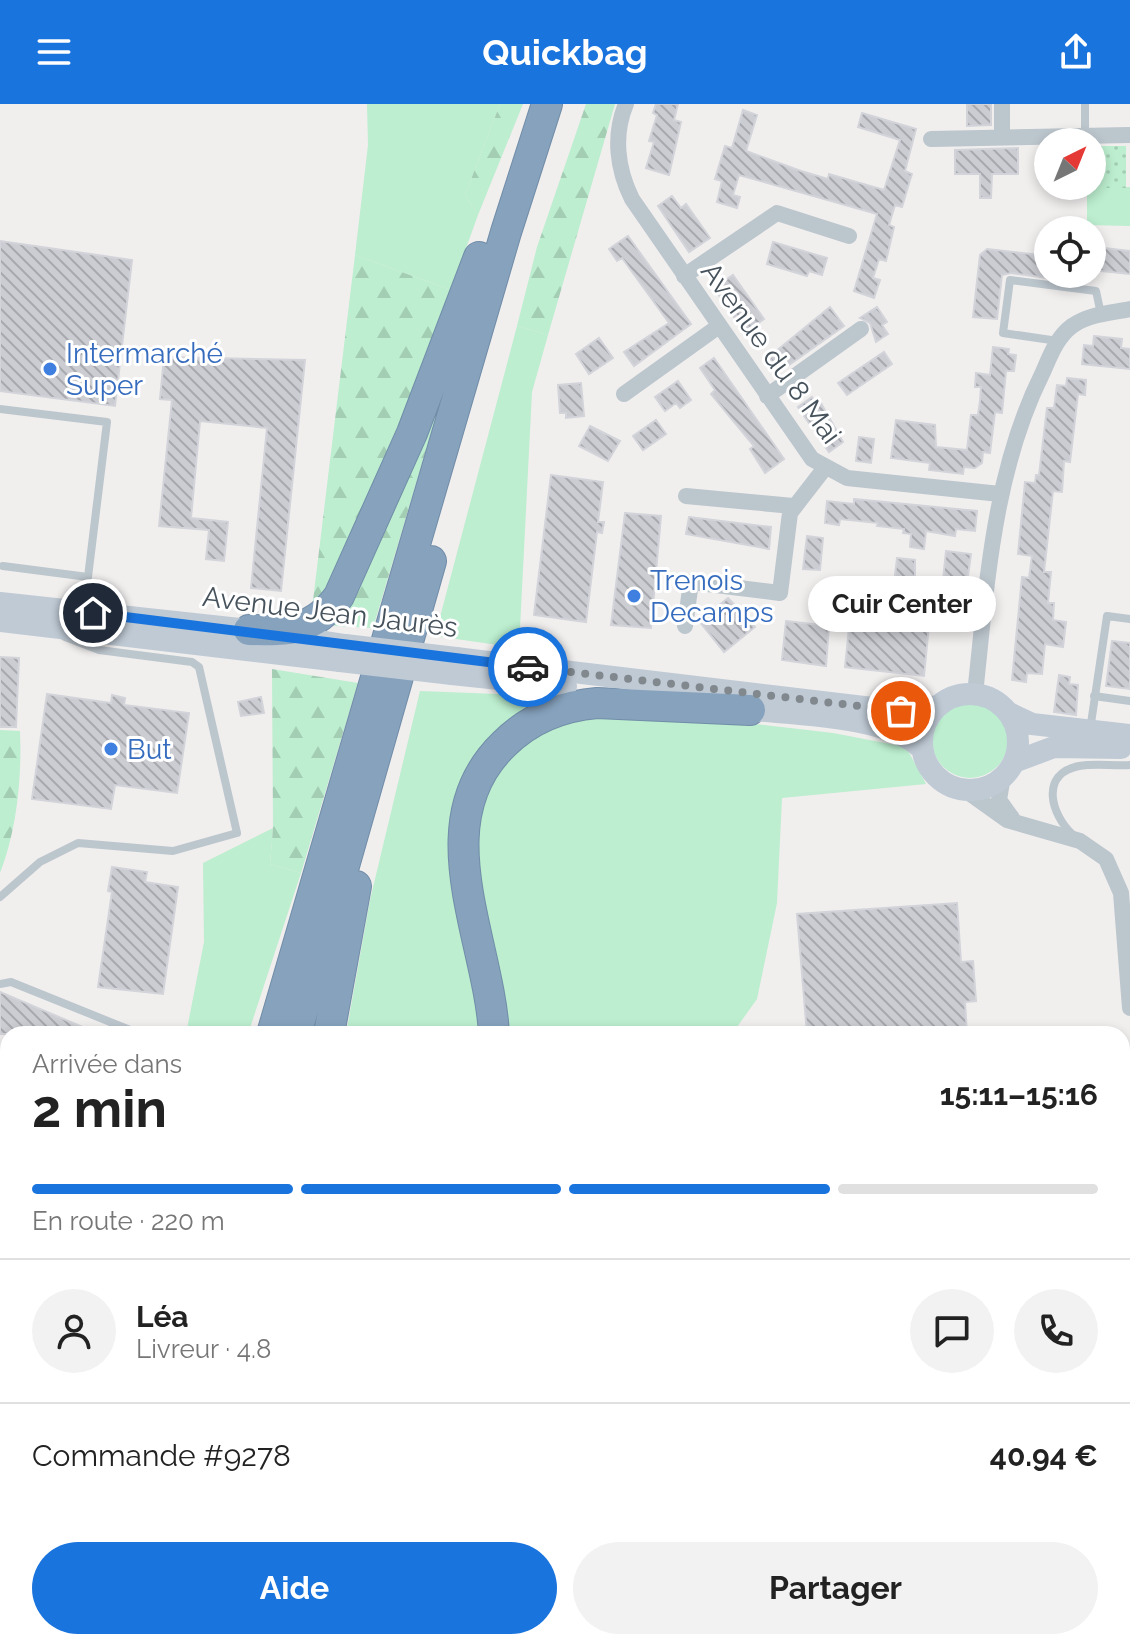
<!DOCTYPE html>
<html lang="fr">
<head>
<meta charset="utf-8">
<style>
	body { margin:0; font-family:Raleway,sans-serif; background:#f2f2f2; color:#222; height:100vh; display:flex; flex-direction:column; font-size:30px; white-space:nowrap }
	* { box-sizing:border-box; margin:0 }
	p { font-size:26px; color:#767676 }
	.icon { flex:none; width:44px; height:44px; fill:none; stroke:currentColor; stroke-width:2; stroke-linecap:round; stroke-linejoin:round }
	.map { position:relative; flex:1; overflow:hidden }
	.panel { position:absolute; left:0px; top:922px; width:1130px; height:624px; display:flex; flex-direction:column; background:#fff; border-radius:24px 24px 0 0; box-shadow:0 4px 12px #0003 }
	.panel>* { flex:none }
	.needle { width:52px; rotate:43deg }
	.controls { position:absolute; left:1034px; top:24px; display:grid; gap:16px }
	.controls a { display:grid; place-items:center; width:72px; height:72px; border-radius:50%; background:#fff; box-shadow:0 4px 12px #0003; font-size:40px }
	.pin { position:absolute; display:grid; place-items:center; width:68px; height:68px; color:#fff; margin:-34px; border:4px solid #fff; border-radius:50%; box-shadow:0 2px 8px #0007 }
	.courier { position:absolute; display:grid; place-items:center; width:80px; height:80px; margin:-40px; border:6px solid #1a74de; border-radius:50%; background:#fff; color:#222; box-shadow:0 2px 10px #0007 }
	.bubble { position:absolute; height:56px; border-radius:28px; background:#fff; box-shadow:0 4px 12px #0003; font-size:26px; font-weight:700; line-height:56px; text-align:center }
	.head em { font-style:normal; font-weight:700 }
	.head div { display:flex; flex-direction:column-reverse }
	.head { display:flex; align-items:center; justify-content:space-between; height:136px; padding:0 32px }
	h1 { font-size:52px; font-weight:700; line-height:60px }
	.bar { display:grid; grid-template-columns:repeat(4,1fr); gap:12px 8px; align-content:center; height:96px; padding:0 32px }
	.bar i { height:10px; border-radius:6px; background:#e0e0e0 }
	.bar .active { background:#1a74de }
	.bar p { grid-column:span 4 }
	.line { display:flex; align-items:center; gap:20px; padding:0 32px; border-top:2px solid #e0e0e0 }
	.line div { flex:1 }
	.round { display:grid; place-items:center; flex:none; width:84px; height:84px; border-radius:42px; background:#f2f2f2 }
	.primary-button { display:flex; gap:16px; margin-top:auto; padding:16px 32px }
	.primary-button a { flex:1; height:92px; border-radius:48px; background:#1a74de; color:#fff; font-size:32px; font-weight:700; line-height:92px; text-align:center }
	.primary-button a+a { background:#f2f2f2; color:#222 }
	header { display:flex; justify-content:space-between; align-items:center; height:104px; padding:0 32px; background:#1a74de; color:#fff; font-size:36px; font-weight:700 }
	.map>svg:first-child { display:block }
	.green { fill:#bceecf }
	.forest { fill:url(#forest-firs) }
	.park { fill:url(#park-dots) }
	.building { fill:url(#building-back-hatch); stroke:#d2d4da; stroke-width:2 }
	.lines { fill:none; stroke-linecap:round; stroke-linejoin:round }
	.motorway-casing { stroke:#718da8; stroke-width:32 }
	.service { stroke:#bcc6cd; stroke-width:8 }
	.minor { stroke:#bcc6cd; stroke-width:16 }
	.secondary { stroke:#bfcad5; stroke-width:22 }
	.motorway { stroke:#86a2bd; stroke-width:30 }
	.secondary-bridge { stroke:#bfcad5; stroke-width:22 }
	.done { stroke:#82898e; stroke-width:8; stroke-dasharray:0 14.4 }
	.route { stroke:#1a74de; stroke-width:10 }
	.shop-dot { fill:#3f7fe0; stroke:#fff; stroke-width:3 }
	.labels { text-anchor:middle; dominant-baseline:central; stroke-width:6; stroke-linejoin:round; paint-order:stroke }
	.shop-label { font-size:28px; fill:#366cbe; stroke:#fff; text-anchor:start }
	.street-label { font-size:28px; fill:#46525b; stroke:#fff }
</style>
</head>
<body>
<header><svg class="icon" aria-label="menu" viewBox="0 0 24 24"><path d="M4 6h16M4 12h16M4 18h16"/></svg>Quickbag<svg class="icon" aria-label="share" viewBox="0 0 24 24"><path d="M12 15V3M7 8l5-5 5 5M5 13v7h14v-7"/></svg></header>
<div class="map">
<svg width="1130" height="1546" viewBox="0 0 1130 1546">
	<defs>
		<pattern id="forest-firs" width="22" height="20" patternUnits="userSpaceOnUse" patternTransform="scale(2)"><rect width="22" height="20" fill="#bceecf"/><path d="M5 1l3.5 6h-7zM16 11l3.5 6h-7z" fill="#a3ceb4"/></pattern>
		<pattern id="park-dots" width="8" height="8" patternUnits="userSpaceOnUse" patternTransform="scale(2)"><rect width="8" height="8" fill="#bceecf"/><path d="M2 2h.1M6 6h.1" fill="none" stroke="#a3ceb4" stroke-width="1.8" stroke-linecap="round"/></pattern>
		<pattern id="building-back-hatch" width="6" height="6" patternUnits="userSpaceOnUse" patternTransform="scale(2)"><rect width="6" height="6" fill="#cbcdd3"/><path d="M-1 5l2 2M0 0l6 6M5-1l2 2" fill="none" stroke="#a7a9ae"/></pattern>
	</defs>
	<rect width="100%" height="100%" fill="#f1eeee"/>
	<path class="green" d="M367,0H500L465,91L478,111L451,186L355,151L368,41Z
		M1130,83V122L1087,121V84Z
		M517,222L548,231L532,288L519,544L435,532Z
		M420,587L575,593L650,608L833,629L906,643L926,680L782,694L777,799L757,895L732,930H346L370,796Z
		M932 636a38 38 0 1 1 76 0a38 38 0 1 1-76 0Z
		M273,724L270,760L301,769L248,930H186L204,838L203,759Z
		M8,1396V1538H97L96,1546H0V1399Z
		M198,1538H441V1546H198Z"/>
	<path class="forest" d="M500,0H523L478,111L465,91Z
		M586,0H615L548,231L517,222L537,143Z
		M355,151L451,186L416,285L435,316L373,524L336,522L311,513Z
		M272,565L358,579L301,769L270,760L273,724Z
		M0,626L20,627C22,672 17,726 0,769Z"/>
	<path class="park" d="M1092,42H1126V84H1085L1092,82Z"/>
	<path class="building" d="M656,0H678L674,16L681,18L669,71L646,64L654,38L649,37L657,11L653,9Z
		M967,0H991V21L967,22Z
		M743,6L757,11L746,47L801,67L828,75L829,70L884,86L900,36L858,23L862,9L916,25L905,67L912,70L910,76L902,103L895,101L889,121L894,123L886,157L879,155L873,174L880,176L874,194L854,187L877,110L739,71L733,91L740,93L737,104L717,98L722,77L715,75L725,42L732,44Z
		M1018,44V70H992L991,94H980V70H955V46Z
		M672,92L681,104L686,100L710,134L689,148L658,102Z
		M628,132L691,220L634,262L624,248L669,219L622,154L617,157L609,145Z
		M0,137L132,156L115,302L0,287Z
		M773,138L827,154L822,171L809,167L807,172L767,160Z
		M1104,144L1130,147V170L1092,166V150L1104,151Z
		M987,145L1048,152V174L1011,169L1002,171L997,215L973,213L980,151Z
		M733,171L764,215L745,229L714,184Z
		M830,203L844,222L779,268L769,253Z
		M877,203L887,218L882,221L888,230L876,238L870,219L860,214Z
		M1094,232L1122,235L1121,244L1130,245V265L1082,260L1084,241L1093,242Z
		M599,234L613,254L589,270L576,250Z
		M993,243L1009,245L1008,250L1016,251L1014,267H1006L1002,309L995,308L990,349L983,348L982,359L975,364L964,363L963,370L929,366L930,359L891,354L896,316L935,321L936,343L967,346L971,311H978L980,297L981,283H975L976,269L990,271Z
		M884,248L892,260L847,291L838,279Z
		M164,253L305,256L281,487L251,484L267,324L200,317L191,414L228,418L224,457L206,455L209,426L159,422L172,296L160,295Z
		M714,254L784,355L765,369L750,345L754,342L711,290L715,286L700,264Z
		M1067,274L1086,276L1085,291L1078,290L1070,358L1064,357L1062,388L1053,387L1044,468H1051L1048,499H1054L1053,516L1066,518L1063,543L1045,540L1042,570L1027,569L1026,578L1012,576L1022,473L1029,474L1032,452L1018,450L1025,378L1035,379L1036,371H1039L1047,304H1054L1057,281L1066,282Z
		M678,277L691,296L680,304L676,299L665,307L655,293Z
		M581,279L584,312L566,314V309H560L558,281Z
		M812,293L814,296L818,294L843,338L829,348L798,303Z
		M656,316L666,330L643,346L633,332Z
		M590,322L620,337L608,357L579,342Z
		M859,333L874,335L871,359L856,357Z
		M551,371L603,378L598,418H604L602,429L597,428L586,518L534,511Z
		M854,395L977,407L975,427L956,425L955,432L926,427L924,445L910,443L911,430L903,429L904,425L877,422L878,419L840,415L839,421L825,419L827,397L854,400Z
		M625,409L661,412L651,524L611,521Z
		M689,413L771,423L769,445L686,430Z
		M807,432L823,434L820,466L803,465Z
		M946,447L971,450L966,486L949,484V477L943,476Z
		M897,454L915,456V482L894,479Z
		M728,494L755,523L724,548L699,517Z
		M851,503L930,511L924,572L845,563Z
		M786,517L829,522L826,562L782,556Z
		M1112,537L1130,539V585L1106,582Z
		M0,553L19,554L16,623H0Z
		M1059,571L1070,573L1069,580L1078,581L1076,611L1054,608Z
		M47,590L111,599L112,591L125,594L124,601L189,609L177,689L115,681L111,705L32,695Z
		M261,593L264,609L241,612L238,598Z
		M112,763L147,768L145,778L178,783L163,890L98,883L112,788L108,787Z
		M957,799L961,858L973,857L976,897L965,898L967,930H807L797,810Z
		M0,888L99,930H0Z"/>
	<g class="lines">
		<defs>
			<path id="motorway" d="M249,526C289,527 314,527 339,492L412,329L479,153
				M272,930L506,128L547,0
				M296,930L431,457
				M329,930L356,782
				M494,930C489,835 422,719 504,640C529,615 562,602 597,599L750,606
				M0,1434L8,1431
				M179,1538V1546
				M116,1546L117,1538
				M295,1546V1538
				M328,1546V1538"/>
		</defs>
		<use href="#motorway" class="motorway-casing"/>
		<path class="service" d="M1085,31V0
			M1058,237L1003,229L1010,176L1096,187L1101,210
			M0,305L107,318L88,473L3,462
			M1094,592L1130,597
			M1090,626L1107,512L1130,515
			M1073,731C1051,711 1039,670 1079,662C1095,659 1113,662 1130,661
			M0,793L40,758L78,739L173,747L237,729L199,563L192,558L99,546L65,533
			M0,880L11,878L140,930
			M1122,1056L1130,1055
			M0,1150L8,1153
			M659,1538V1546
			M764,1538V1546
			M871,1538L872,1546"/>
		<path class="minor" d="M626,0C613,31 617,65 632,95L812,355L847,374L1000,390
			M1002,0V33
			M931,35L1130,31
			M684,172L777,109L849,132
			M624,290L719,222
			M767,292L861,225
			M686,392L793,402
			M685,522L691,478L780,489L790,409L824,365
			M975,590C987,480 993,368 1043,268C1050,252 1057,233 1072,222C1089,210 1110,209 1130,205
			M1003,672L999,696L1012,714
			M965,686L1007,716L1080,737L1106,755L1121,789L1130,904
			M1122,1133H1130
			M1122,1489H1130"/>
		<path class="secondary" d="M0,499L249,526L345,541
			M0,517L340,557
			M456,554L906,608L937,602
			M452,570L566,582
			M922 638a48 48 0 1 1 96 0a48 48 0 1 1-96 0Z
			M735,604C785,611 886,609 922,645
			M1009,609L1032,620L1130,631
			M1014,658L1054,643L1121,644"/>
		<use href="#motorway" class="motorway"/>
		<path class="secondary-bridge" d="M345,541L456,554
			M340,557L452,570"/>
	</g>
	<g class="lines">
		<path class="done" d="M528,563L901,607"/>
		<path class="route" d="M93,509L528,563"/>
	</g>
	<g class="shop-dot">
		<circle cx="50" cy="265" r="8"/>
		<circle cx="634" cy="492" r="8"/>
		<circle cx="111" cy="645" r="8"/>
	</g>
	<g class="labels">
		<g class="shop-label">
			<text x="66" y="249">Intermarché<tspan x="66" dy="32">Super</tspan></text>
			<text x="650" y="476">Trenois<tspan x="650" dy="32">Decamps</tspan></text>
			<text x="127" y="645">But</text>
		</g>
		<g class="street-label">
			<text transform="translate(771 249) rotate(54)">Avenue du 8 Mai</text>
			<text transform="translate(330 508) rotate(7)">Avenue Jean Jaurès</text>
		</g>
	</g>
</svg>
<div class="controls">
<a><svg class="needle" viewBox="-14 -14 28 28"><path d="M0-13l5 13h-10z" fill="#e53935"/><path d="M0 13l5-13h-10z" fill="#767676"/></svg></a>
<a><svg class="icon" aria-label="locate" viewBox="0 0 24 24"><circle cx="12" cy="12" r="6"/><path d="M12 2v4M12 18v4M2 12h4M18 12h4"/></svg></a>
</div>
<div class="pin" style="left:901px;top:607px;background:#ea580c"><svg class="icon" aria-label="bag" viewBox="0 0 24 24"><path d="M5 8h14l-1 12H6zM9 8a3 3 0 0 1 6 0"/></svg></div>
<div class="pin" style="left:93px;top:509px;background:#1f2937"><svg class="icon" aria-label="home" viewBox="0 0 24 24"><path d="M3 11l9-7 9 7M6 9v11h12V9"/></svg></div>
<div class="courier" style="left:528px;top:563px"><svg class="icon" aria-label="car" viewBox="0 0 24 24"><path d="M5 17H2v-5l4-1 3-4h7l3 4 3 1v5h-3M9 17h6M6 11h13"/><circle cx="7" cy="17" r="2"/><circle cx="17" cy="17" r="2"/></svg></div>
<div class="bubble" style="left:808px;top:472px;width:188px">Cuir Center</div>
<section class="panel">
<div class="head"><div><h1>2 min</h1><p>Arrivée dans</p></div><em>15:11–15:16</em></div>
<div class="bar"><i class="active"></i><i class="active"></i><i class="active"></i><i></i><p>En route · 220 m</p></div>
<div class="line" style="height:144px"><a class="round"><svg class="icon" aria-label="person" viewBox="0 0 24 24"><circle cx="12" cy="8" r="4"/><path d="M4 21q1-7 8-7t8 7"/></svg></a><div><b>Léa</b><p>Livreur · 4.8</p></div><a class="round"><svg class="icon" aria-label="chat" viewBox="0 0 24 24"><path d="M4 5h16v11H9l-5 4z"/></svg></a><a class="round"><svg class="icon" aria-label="phone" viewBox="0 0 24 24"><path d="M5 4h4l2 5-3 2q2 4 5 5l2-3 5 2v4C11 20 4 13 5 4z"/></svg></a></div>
<div class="line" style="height:104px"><div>Commande #9278</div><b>40.94 €</b></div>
<div class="primary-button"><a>Aide</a><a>Partager</a></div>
</section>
</div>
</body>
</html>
